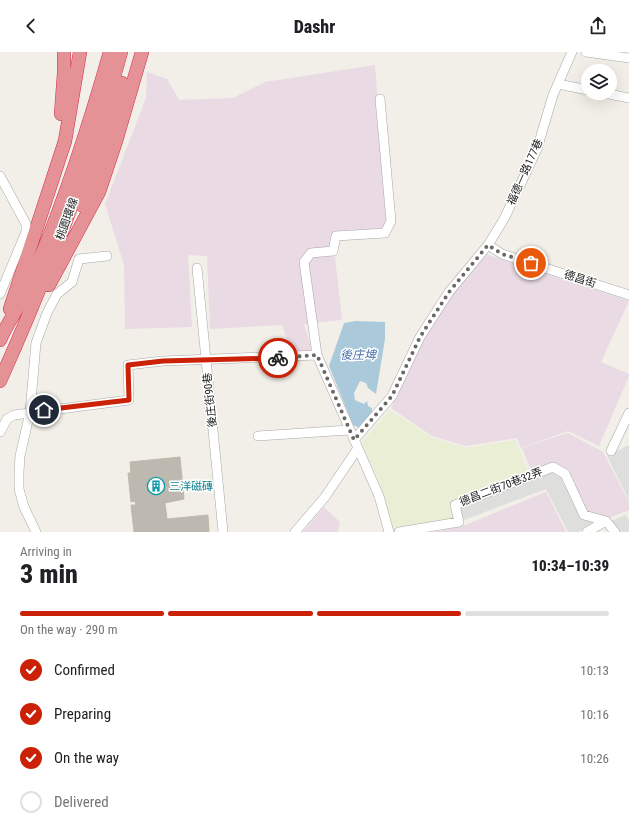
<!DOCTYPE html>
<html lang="en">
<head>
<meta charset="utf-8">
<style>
	body { margin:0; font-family:"Roboto Condensed","Noto Sans TC",sans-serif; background:#f6f6f6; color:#202124; height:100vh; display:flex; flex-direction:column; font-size:15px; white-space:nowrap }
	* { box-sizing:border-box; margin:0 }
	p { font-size:13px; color:#757577 }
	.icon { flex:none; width:22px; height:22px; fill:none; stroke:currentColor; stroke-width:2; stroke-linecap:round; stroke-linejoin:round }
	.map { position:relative; height:480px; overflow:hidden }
	.details { display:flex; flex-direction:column; background:#fff; flex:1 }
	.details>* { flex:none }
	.tools { position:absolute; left:581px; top:12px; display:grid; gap:8px }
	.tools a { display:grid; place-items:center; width:36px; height:36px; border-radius:50%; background:#fff; box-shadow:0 4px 16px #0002; font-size:20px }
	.pin { position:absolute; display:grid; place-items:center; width:34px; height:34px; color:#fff; margin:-17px; border:2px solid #fff; border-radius:50%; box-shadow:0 1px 4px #0007 }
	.courier { position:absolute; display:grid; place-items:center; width:40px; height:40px; margin:-20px; border:3px solid #ca2107; border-radius:50%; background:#fff; color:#222; box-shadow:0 1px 5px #0007 }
	.overview em { font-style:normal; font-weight:800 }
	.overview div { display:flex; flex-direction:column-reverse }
	.overview { display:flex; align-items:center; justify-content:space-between; height:68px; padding:0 20px }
	h1 { font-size:26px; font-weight:800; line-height:30px }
	.bar { display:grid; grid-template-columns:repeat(4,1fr); gap:6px 4px; align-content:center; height:48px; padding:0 20px }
	.bar i { height:5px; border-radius:3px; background:#e0e0e0 }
	.bar .active { background:#ca2107 }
	.bar p { grid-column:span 4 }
	ol { padding:0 20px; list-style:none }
	li { display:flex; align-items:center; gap:12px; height:44px }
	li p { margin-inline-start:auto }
	li .icon { padding:4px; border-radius:50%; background:#ca2107; color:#fff; stroke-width:4 }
	li:last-child { color:#757577 }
	li i { width:22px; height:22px; border:2px solid #e0e0e0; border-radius:50% }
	header { display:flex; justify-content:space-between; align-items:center; height:52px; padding:0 20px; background:#fff; font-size:18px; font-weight:800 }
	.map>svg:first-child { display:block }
	.residential { fill:#dededd }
	.industrial { fill:#e9dae4 }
	.farmland { fill:#e9eed4 }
	.water { fill:#aacadc }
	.building { fill:#bdb8b0; stroke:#c2b8aa }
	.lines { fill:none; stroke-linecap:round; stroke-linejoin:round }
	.minor-casing { stroke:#a7a7a7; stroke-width:10 }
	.highway-casing { stroke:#d62d50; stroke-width:14 }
	.minor { stroke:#fff; stroke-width:9 }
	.highway { stroke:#e59297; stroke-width:13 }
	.done { stroke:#696866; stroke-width:4; stroke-dasharray:0 7.2 }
	.route { stroke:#ca2107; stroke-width:5 }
	.labels { text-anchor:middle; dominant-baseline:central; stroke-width:3; stroke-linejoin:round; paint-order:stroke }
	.street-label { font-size:11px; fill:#202020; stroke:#fff }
	.culture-label { font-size:11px; fill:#0d838f; stroke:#fff; text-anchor:start }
	.water-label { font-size:12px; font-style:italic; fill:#4f72ae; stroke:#fff }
</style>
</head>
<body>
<header><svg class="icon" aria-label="back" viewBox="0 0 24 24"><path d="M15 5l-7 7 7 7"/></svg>Dashr<svg class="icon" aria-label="share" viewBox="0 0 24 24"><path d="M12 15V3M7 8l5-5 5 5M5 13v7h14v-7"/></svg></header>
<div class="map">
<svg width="629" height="480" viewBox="0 0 629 480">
	<rect width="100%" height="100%" fill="#f1efe7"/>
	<path class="residential" d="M629,393V448L607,404Z
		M553,418L564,425L599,470L578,480H568L546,437L464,468L460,456Z
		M625,463L629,468V480H619L611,469Z"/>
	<path class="industrial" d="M375,13L386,157V175L333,186L342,268L304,272L313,302H292L282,273L210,277L207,204L188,203L192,275L125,277L124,213L105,152L146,46L147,20L167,27L179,48L233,46L265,30Z
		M486,202L629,249L601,310L629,322V324L599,394L568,379L521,396L517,386L466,394L432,384L391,356L423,285L452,241Z
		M568,381L603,400L629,450V458L606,467L586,461L567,419L532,420L522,396Z
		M546,440L566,480H433L460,475Z
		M324,455L340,470L338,480H303Z"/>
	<path class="farmland" d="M390,358L432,386L466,396L515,388L528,420L453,449L455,467L393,478L380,431L362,391Z"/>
	<path class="water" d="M356,269L385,270V287L376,342L368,336L366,331L360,329L354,341L355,348L364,352L367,349L368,354L372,356V360L360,376L353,373L329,314L344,271Z"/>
	<path class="building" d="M180,405L184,447L165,451L167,467L208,463L209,480H134L131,453H136L135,449L131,450L128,421H131L130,410Z"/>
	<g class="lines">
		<defs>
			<path id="minor" d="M586,0L629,6
				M558,32L588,38
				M604,41L629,46
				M380,47L391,169L385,181L336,184L333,199L311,201L304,210L317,303L379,444L389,480
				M0,124L26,172V180L0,242
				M488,193L502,202L629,243
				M197,216L223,480
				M0,380L7,367L14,363L129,348L128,313L163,309L317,303
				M258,384L349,378
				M354,388L392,344L420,285L449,240L488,193L504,167L537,97L553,43L572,0
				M611,399L629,361
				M36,480L24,455L19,437V420L20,404L30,360L36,291L47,261L57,242L72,230L79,207L107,204
				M295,480L325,445L358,396
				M399,480L459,470L455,453L553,415L565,422L584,463L606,469L615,480
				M587,480L606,469"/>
			<path id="highway" d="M61,62L64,21V0
				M83,154L99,111L122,31
				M49,233L99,140L116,89L142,0
				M10,257L65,89L80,0
				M0,288C7,271 19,256 26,239C61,162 87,81 110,0
				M0,329C48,222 90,113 121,0"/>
		</defs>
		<use href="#minor" class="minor-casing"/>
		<use href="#highway" class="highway-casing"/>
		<use href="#minor" class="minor"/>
		<use href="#highway" class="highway"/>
	</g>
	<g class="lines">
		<path class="done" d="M278,306L317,303L354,388L392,344L420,285L449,240L488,193L502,202L531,211"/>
		<path class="route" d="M44,358L129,348L128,313L163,309L278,306"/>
	</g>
	<defs>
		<symbol id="building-ring" viewBox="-11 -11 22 22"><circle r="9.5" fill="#fff" stroke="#0f9aa8" stroke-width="1.5"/><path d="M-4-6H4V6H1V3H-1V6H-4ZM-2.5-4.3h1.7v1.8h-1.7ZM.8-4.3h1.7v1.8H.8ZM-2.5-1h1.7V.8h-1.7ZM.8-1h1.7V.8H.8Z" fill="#0f9aa8"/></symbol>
	</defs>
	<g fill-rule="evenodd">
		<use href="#building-ring" x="146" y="424" width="20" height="20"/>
	</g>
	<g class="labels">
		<g class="street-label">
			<text transform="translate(525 120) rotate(-66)">福德一路177巷</text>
			<text transform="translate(67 167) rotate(-70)">桃園環線</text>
			<text transform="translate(580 227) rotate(18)">德昌街</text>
			<text transform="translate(210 348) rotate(-96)">後庄街90巷</text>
			<text transform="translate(501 435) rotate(-21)">德昌二街70巷32弄</text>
		</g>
		<g class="culture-label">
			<text x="169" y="434">三洋磁磚</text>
		</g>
		<g class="water-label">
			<text x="358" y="303">後庄埤</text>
		</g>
	</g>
</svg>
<div class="tools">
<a><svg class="icon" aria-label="layers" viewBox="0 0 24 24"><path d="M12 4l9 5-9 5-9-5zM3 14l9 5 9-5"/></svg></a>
</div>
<div class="pin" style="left:531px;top:211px;background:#ea580c"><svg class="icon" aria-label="bag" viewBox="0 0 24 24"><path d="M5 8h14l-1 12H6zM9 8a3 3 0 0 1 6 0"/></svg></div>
<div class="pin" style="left:44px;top:358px;background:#1f2937"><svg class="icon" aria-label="home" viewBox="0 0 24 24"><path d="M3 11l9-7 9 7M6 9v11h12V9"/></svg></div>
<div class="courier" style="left:278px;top:306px"><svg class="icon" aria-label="bike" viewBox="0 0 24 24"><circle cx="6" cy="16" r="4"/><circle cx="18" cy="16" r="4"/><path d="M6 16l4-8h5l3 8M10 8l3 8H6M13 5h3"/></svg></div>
</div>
<section class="details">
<div class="overview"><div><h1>3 min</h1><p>Arriving in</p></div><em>10:34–10:39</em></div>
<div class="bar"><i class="active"></i><i class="active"></i><i class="active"></i><i></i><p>On the way · 290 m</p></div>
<ol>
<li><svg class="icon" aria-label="check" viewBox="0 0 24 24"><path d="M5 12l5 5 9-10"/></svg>Confirmed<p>10:13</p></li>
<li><svg class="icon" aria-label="check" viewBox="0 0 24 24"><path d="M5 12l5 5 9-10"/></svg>Preparing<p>10:16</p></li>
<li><svg class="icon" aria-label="check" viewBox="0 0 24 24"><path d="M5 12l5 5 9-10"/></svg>On the way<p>10:26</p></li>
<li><i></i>Delivered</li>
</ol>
</section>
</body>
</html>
